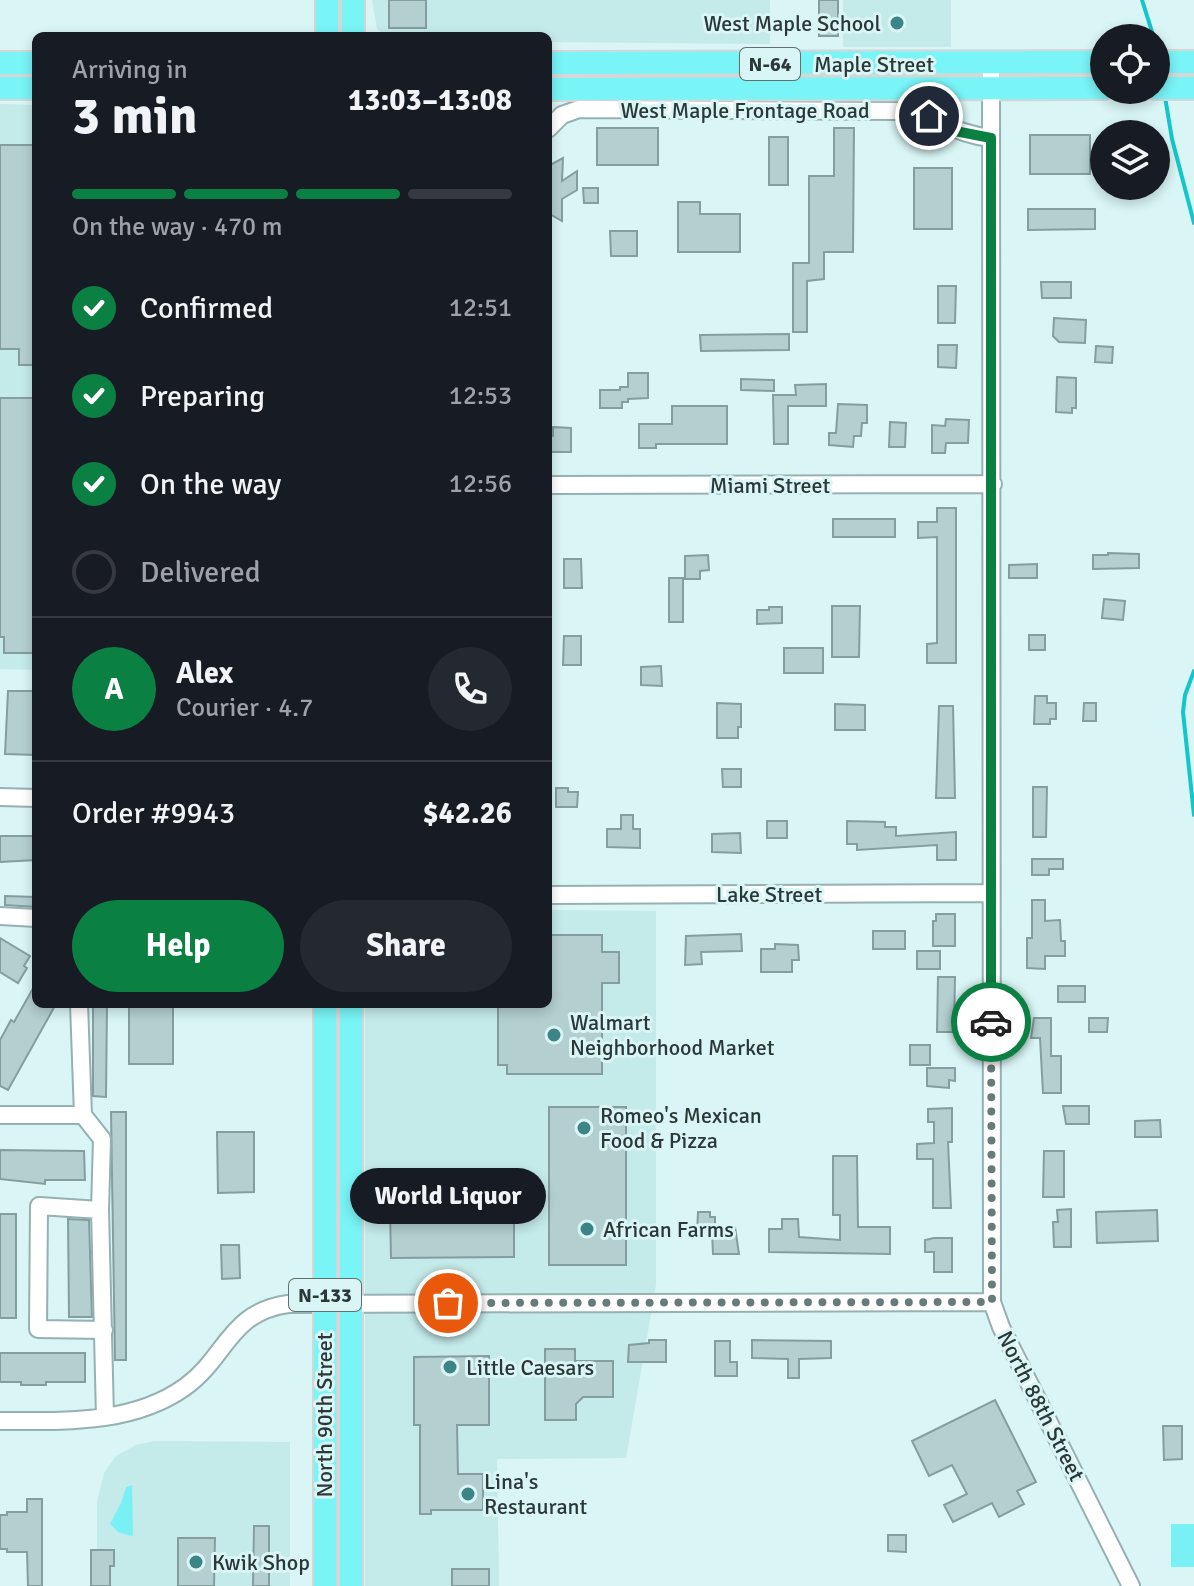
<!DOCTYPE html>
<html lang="en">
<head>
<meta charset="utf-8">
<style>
	body { margin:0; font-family:Signika,sans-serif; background:#242831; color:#f1f3f6; height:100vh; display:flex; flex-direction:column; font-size:30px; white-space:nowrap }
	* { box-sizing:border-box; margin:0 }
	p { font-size:26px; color:#9ea1a6 }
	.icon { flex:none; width:44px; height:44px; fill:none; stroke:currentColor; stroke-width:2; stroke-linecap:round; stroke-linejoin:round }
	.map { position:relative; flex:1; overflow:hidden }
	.drawer { position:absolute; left:32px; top:32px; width:520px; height:976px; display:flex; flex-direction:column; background:#171b24; border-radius:12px; box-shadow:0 4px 12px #0003 }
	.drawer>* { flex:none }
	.tools { position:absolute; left:1090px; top:24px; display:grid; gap:16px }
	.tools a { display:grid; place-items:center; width:80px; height:80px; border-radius:50%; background:#171b24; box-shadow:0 4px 12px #0003; font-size:40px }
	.pin { position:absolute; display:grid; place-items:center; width:68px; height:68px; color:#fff; margin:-34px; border:4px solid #fff; border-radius:50%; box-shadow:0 2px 8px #0007 }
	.courier { position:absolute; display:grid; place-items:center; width:80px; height:80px; margin:-40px; border:6px solid #0b8043; border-radius:50%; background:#fff; color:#222; box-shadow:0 2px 10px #0007 }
	.bubble { position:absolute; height:56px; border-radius:28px; background:#171b24; box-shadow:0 4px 12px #0003; font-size:26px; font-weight:700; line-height:56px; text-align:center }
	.headline em { font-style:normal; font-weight:700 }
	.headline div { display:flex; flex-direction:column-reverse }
	.headline { display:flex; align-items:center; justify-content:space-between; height:136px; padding:0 40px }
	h1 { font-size:52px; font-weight:700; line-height:60px }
	.bar { display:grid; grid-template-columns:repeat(4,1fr); gap:12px 8px; align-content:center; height:96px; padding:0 40px }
	.bar i { height:10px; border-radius:6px; background:#363941 }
	.bar .on { background:#0b8043 }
	.bar p { grid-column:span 4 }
	.line { display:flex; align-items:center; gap:20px; padding:0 40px; border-top:2px solid #363941 }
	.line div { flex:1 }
	.round { display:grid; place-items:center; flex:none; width:84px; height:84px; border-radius:42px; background:#242831 }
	ol { padding:0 40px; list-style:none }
	li { display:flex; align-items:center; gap:24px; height:88px }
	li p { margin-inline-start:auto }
	li .icon { padding:8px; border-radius:50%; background:#0b8043; color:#fff; stroke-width:4 }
	li:last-child { color:#9ea1a6 }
	li i { width:44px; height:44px; border:4px solid #363941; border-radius:50% }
	.action { display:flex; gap:16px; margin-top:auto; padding:16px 40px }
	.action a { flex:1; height:92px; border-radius:48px; background:#0b8043; color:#fff; font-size:32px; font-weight:700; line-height:92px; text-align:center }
	.action a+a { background:#242831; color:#f1f3f6 }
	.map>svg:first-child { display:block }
	.built { fill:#c4eaea }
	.green { fill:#79f1f4 }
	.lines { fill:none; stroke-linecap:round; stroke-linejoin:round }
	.stream { stroke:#13c6cb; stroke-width:4 }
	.building { fill:#b4cfd0; stroke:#849e9f; stroke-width:2 }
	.minor-casing { stroke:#96b1b1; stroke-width:20 }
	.major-casing { stroke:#d5d7d7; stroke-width:26 }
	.minor { stroke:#fff; stroke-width:16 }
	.major { stroke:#79f4f7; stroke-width:22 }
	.done { stroke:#697a7a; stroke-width:8; stroke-dasharray:0 14.4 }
	.route { stroke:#0b8043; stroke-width:10 }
	.poi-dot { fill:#3c8486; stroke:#d9f5f5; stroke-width:3 }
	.labels { text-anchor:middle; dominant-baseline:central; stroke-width:6; stroke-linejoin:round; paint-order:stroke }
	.shield { fill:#d9f5f5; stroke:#607070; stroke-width:2 }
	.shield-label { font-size:20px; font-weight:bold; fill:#2c3737 }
	.poi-label { font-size:22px; fill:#2c3737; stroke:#d9f5f5; text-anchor:start }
	.street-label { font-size:22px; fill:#2c3737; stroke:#d9f5f5 }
</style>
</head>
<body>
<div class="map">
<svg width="1194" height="1586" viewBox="0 0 1194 1586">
	<rect width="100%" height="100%" fill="#d9f5f5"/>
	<path class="built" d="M372,0H770V44L548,42V36H385L377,29Z
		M843,0H951V47H843Z
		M0,104L36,105V670L0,669Z
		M548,910L656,911V1285L626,1458L497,1459L499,1586H365V1004H548Z
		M154,1441L290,1442V1586H97V1502L104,1473L116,1456L136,1445Z"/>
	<path class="green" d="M132,1485L133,1535L131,1536L118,1532L110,1524L121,1503L126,1487Z
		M1171,1524H1194V1567H1171Z"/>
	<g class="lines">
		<path class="stream" d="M1142,0L1154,38
			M1165,97L1172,139L1194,223
			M1194,671L1185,695L1183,712L1194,815"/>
	</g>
	<path class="building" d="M389,0H426V28H389Z
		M819,0H838V36H819Z
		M597,128H658V165H597Z
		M834,128H854L853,252H824V279L807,281V332H793V263H809V176H834Z
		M1030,135H1090V174H1030Z
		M769,137H788V185H769Z
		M0,145H36V365H19V349H0Z
		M563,158L562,181L577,171V190L562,199V221L548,213V166Z
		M914,168H952V229H914Z
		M583,188H598V203H584Z
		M678,202H700V214H740V252H678Z
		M1028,209H1095V229L1028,230Z
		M610,231H637V256H611Z
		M1041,282H1071V298H1042Z
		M938,286H956L955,323H938Z
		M1054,318L1086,320L1085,343L1059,342L1053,336Z
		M789,334V350L701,351L700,335Z
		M938,345H957L956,368L938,367Z
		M1096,346L1113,347L1112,363L1095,362Z
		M628,373H648V398L628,399V402H622V408H600V390H620V387H628Z
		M1057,377L1076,378V408H1072V413L1056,412Z
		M741,379L774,380V391L741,390Z
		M826,384V406H788V444H774L773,395H796L795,385Z
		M0,398H36V653H4V637H0Z
		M838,404L867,405V423H862L861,436H854L853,447L829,445V433H836Z
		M672,406H727V444H656V448H639V424H672Z
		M946,419L969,420L968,443H946L945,453H932V425L945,426Z
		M890,422L906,423L905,447H889Z
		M553,427L571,428V452H548V437L553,436Z
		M937,508H956V663H927V644L937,643V537L918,538V522H937Z
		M833,519H895V537H833Z
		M1108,553L1139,554V568L1093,569V555H1108Z
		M708,555L709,570L700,571V579H685V556Z
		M564,559H581L582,588H564Z
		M1037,564V578H1009V565Z
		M669,578H683V622H669Z
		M1104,599L1125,601L1123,620L1102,618Z
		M832,606H860L859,657H832Z
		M769,607H782V623L757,624V610H769Z
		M1029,635H1045V650H1029Z
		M564,636H581V665H563Z
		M784,648H823V673H784Z
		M661,666L662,686L641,685V667Z
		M8,691H36V755L5,754Z
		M1035,696H1047V703H1056V719H1050V724H1034Z
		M717,703L741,704V727H738V738H717Z
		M1084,703H1096V721H1083Z
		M835,704L865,705V730H835Z
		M939,706H953L955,798H936Z
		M722,769H741V787H723Z
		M1033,787H1047L1046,837H1033Z
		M556,788H568V792H578L577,807H556Z
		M621,815H633V829H640V848L607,847V829H621Z
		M767,821H787V838H767Z
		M847,821L885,822V827H896V836L956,832V860H937V845L857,850V844H847Z
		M740,833L741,853L712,852V834Z
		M0,836H36V860L0,862Z
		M1032,859H1063V869H1049V875H1032Z
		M5,896L36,897V907L5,905Z
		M1032,900H1045V921L1060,920L1061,941H1065V956H1045V969L1027,968V938H1032Z
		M936,914H955V946H933V921H936Z
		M873,931H905V949H873Z
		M741,934L742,951L701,952L702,964L685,965L686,936Z
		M548,935H602V952H619V983H602V1074H507V1065H498V1004H548Z
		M0,938L30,956L24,966L27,968L18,983L0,972Z
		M775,944L798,945L799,960H792V972H761V949H775Z
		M917,951H940V969H917Z
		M938,977H955L954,1032H937Z
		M36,983V1004H56L8,1090L0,1086V1040L11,1020L14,1022Z
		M1058,986H1085V1002H1058Z
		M93,1004H107L106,1097L93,1096Z
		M129,1004H173V1064H129Z
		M1034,1018H1051V1056H1061V1093H1043L1040,1038H1031Z
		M1089,1018H1108L1107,1032H1089Z
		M910,1045H930V1065H910Z
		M927,1068H955V1081L949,1080V1088L927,1086Z
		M1063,1106H1089V1124H1066Z
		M549,1107H626V1265H549Z
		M952,1108V1142H948L951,1208H933V1159H917V1144L934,1143V1122H928V1109Z
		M111,1112H126V1360H115Z
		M1160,1120L1161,1137H1135V1121Z
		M217,1132H254V1192L218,1193Z
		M0,1150L84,1151L85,1180H45V1184L0,1179Z
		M1044,1151H1064V1197H1043Z
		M833,1156H857L858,1227H890V1254L769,1252V1229H782V1219H798L799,1237L840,1240V1215H833Z
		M390,1208H514V1257L391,1258Z
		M1071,1209V1247H1054L1053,1222H1058L1057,1210Z
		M1157,1210L1158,1241L1097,1243L1096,1212Z
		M698,1212H710V1217H715V1227H735L739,1254H713L712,1232H697Z
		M0,1214H16V1318H0Z
		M68,1219L89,1220L92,1317H69Z
		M934,1238H952V1272H934V1252H925V1240Z
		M221,1245H239L240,1278L222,1279Z
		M649,1340H666V1362H628L629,1345L649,1343Z
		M752,1340L831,1341V1358L799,1359V1378H788V1359L752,1358Z
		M715,1341H730V1362H737V1376H715Z
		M545,1349H575V1361H613V1397H583L576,1404V1420H545Z
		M0,1353H85V1382H46V1385H21V1382H0Z
		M489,1356V1425H457L458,1474H483V1510H431V1514H420V1425H414V1357Z
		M995,1400L1036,1482L1017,1491L1024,1504L999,1517L992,1503L953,1522L944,1505L967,1494L952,1465L929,1476L912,1441Z
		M1163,1426H1182V1459L1164,1460Z
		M27,1499H42V1586H28L27,1552H7V1549H0V1515H7V1512H27Z
		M254,1526H269V1586H253Z
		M888,1535H906V1552L888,1551Z
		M178,1538H215L214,1586H178Z
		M91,1550H114V1566H110V1586H91Z
		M452,1569H489V1586H452Z"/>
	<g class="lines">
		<defs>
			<path id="minor" d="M991,64L992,1302L1001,1327L1131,1586
				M548,129L562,115L579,109L895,111C933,113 952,134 991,138
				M548,485L993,484
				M0,797L36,798
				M548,895L991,893
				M0,916L36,918
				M0,1115H83L79,1004
				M83,1115L102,1139L100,1210L105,1417
				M100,1210L39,1206L38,1329L104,1330
				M0,1421C62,1421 132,1425 185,1387C226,1358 229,1312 288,1304L992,1302"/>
			<path id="major" d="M327,0V36
				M353,36V0
				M1156,62H1194
				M0,63H36
				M548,63L1104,62
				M0,88H36
				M1156,88H1194
				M548,89L1104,88
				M325,1586V1004
				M351,1586V1004"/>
		</defs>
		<use href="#minor" class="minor-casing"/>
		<use href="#major" class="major-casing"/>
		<use href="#minor" class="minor"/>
		<use href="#major" class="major"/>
	</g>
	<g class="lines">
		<path class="done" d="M448,1303L992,1302L991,1022"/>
		<path class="route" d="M929,116L955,131L991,138V1022"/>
	</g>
	<g class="poi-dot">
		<circle cx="897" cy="23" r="8"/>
		<circle cx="554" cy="1035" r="8"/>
		<circle cx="584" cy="1128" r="8"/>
		<circle cx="587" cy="1229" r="8"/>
		<circle cx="450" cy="1367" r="8"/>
		<circle cx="468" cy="1494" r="8"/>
		<circle cx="196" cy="1562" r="8"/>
	</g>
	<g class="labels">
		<g class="shield">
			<rect x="740" y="48" width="60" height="32" rx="6"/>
			<rect x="289" y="1279" width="72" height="32" rx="6"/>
		</g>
		<g class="shield-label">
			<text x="770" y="64">N-64</text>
			<text x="325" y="1295">N-133</text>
		</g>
		<g class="poi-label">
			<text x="881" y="23" text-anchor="end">West Maple School</text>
			<text x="570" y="1022">Walmart<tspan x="570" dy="25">Neighborhood Market</tspan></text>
			<text x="600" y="1115">Romeo's Mexican<tspan x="600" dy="25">Food &amp; Pizza</tspan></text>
			<text x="603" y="1229">African Farms</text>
			<text x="466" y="1367">Little Caesars</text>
			<text x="484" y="1481">Lina's<tspan x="484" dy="25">Restaurant</tspan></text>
			<text x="212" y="1562">Kwik Shop</text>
		</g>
		<g class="street-label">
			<text x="874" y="64">Maple Street</text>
			<text x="745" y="110">West Maple Frontage Road</text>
			<text x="770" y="485">Miami Street</text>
			<text x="769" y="894">Lake Street</text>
			<text transform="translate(1041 1406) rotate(63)">North 88th Street</text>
			<text transform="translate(324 1415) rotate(-90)">North 90th Street</text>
		</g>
	</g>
</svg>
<div class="tools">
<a><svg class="icon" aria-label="locate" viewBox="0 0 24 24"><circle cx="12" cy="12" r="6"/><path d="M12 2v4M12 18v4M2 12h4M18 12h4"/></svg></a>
<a><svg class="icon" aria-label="layers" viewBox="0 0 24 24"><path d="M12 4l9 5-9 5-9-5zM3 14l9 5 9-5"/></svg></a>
</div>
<div class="pin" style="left:448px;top:1303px;background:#ea580c"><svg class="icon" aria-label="bag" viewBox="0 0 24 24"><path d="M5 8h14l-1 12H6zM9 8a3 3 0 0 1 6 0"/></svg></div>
<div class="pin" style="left:929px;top:116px;background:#1f2937"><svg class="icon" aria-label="home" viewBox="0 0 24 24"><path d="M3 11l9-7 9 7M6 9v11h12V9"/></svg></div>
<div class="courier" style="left:991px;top:1022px"><svg class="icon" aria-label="car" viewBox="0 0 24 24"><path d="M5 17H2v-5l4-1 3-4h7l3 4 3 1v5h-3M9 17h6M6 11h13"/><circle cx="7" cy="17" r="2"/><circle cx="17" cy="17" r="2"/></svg></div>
<div class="bubble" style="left:350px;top:1168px;width:196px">World Liquor</div>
<section class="drawer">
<div class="headline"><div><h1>3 min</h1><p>Arriving in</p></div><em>13:03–13:08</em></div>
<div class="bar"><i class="on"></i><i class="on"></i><i class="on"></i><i></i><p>On the way · 470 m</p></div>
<ol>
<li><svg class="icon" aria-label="check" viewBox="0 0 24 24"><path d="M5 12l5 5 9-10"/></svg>Confirmed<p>12:51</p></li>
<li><svg class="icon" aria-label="check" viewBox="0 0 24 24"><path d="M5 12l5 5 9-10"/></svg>Preparing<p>12:53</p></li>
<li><svg class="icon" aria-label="check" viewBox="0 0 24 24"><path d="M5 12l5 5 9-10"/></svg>On the way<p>12:56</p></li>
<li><i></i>Delivered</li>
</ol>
<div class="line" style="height:144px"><b class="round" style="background:#0b8043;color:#fff">A</b><div><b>Alex</b><p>Courier · 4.7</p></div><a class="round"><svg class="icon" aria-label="phone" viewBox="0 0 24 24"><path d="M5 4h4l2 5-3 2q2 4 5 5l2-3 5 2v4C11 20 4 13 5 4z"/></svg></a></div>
<div class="line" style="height:104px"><div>Order #9943</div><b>$42.26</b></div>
<div class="action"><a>Help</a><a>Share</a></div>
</section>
</div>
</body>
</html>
